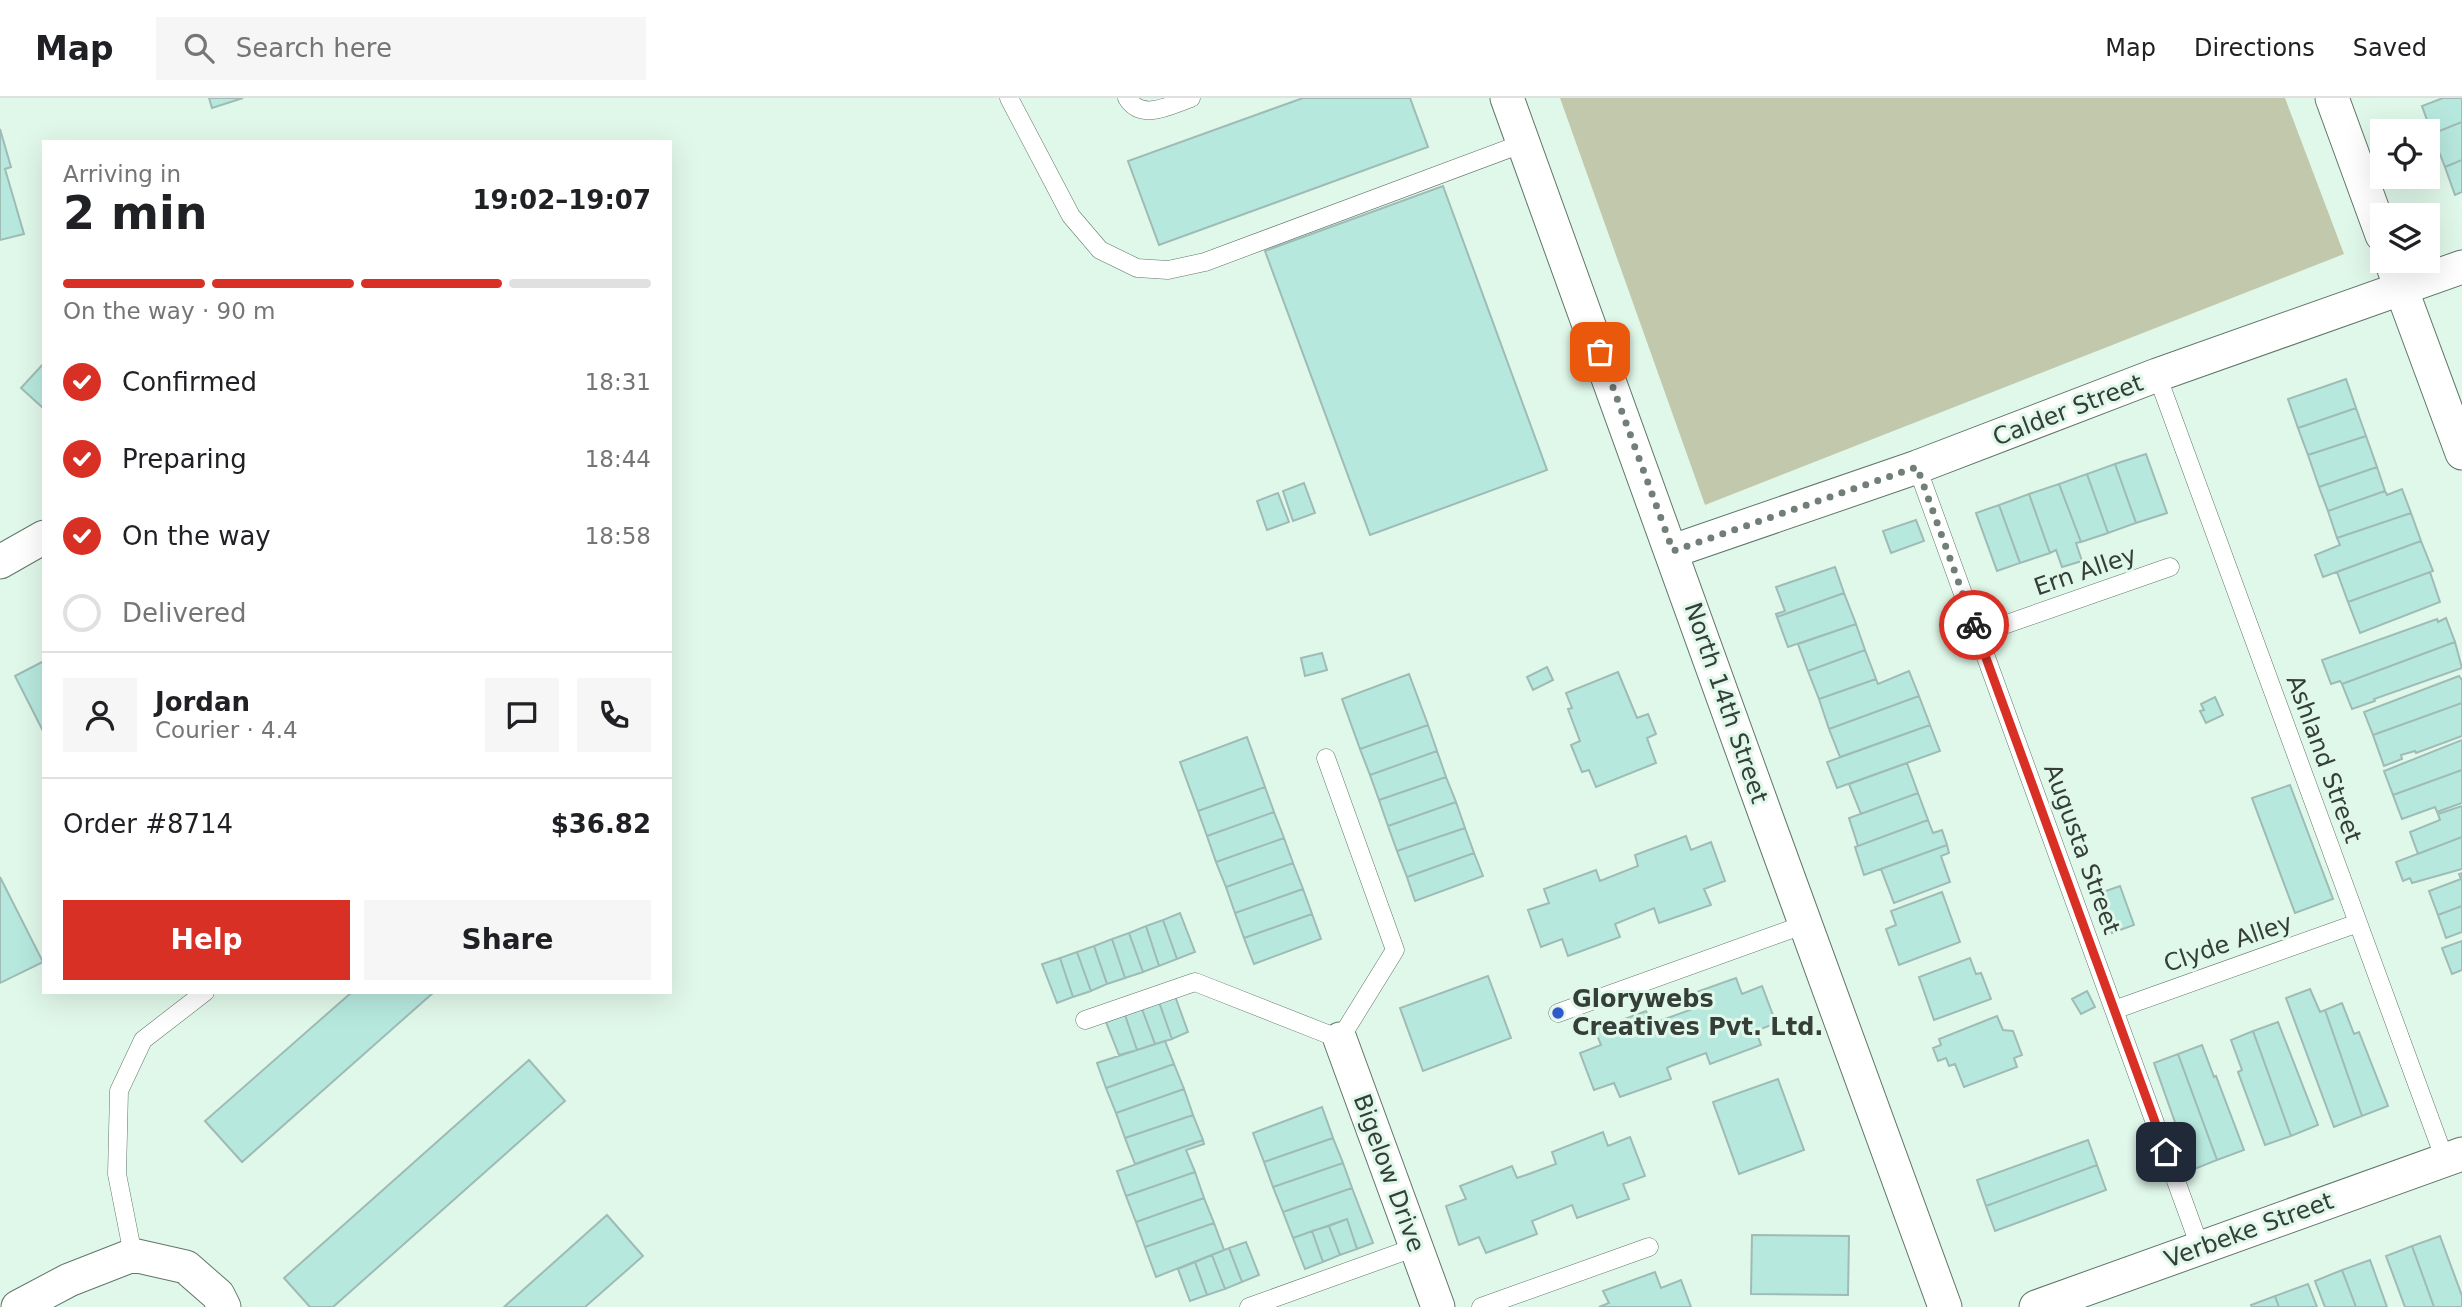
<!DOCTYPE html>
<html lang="en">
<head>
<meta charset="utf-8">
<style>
	body { margin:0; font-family:"DejaVu Sans",sans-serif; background:#f6f6f6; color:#202124; height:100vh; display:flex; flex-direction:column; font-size:26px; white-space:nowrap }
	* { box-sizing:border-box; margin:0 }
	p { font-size:23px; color:#757577 }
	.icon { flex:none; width:38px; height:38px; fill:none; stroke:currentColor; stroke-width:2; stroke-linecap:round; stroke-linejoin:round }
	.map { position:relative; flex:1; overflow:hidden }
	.side { position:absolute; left:42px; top:42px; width:630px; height:854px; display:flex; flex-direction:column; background:#fff; border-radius:0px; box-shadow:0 7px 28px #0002 }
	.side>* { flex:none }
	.fabs { position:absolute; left:2370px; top:21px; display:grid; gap:14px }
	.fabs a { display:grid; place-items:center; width:70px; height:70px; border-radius:0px; background:#fff; box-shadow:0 7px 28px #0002; font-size:35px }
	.pin { position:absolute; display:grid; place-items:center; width:60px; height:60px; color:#fff; margin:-30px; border-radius:14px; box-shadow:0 4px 10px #0006 }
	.courier { position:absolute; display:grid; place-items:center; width:70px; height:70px; margin:-35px; border:5px solid #d93025; border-radius:50%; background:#fff; color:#222; box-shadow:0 2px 9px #0007 }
	.overview em { font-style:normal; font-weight:800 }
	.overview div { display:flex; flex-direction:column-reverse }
	.overview { display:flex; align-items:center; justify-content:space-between; height:119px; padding:0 21px }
	h1 { font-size:46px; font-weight:800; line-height:52px }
	.bar { display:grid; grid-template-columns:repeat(4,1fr); gap:10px 7px; align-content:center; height:84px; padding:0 21px }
	.bar i { height:9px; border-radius:5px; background:#e0e0e0 }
	.bar .active { background:#d93025 }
	.bar p { grid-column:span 4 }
	.line { display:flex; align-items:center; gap:18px; padding:0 21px; border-top:2px solid #e0e0e0 }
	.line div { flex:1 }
	.round { display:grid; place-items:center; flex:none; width:74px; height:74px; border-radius:0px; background:#f6f6f6 }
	ol { padding:0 21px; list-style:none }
	li { display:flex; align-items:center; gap:21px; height:77px }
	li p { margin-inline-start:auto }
	li .icon { padding:7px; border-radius:50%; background:#d93025; color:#fff; stroke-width:4 }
	li:last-child { color:#757577 }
	li i { width:38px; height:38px; border:4px solid #e0e0e0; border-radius:50% }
	.button { display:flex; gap:14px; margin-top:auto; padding:14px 21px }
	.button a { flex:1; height:80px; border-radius:0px; background:#d93025; color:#fff; font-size:28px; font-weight:800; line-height:80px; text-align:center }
	.button a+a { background:#f6f6f6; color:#202124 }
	header { display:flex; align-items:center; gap:42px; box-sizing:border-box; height:98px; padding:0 35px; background:#fff; border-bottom:2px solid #e0e0e0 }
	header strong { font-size:33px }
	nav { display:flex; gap:38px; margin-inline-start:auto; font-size:24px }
	.search { width:490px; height:63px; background:#f6f6f6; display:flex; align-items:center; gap:18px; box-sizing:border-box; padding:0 24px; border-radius:0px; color:#757577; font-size:26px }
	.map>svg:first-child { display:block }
	.green { fill:#c1c8ab }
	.building { fill:#b7e8de; stroke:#9fbbb5; stroke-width:2 }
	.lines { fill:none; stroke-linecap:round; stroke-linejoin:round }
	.service-casing { stroke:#61766a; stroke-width:19 }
	.minor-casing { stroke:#61766a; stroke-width:35 }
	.service { stroke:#fff; stroke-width:18 }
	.minor { stroke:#fff; stroke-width:33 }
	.done { stroke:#717f77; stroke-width:7; stroke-dasharray:0 12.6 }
	.route { stroke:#d93025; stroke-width:9 }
	.poi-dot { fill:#2f5ac9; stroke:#e0f8ea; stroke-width:2.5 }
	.labels { text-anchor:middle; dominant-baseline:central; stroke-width:6; stroke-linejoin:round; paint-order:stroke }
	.street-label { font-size:24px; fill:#353e39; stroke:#e0f8ea }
	.poi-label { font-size:24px; font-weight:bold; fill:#353e39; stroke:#e0f8ea; text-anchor:start }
</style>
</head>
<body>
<header>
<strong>Map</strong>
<div class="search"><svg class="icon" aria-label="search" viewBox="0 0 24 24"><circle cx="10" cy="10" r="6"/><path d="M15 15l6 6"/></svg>Search here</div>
<nav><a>Map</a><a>Directions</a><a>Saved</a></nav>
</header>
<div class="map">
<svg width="2462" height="1209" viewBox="0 0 2462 1209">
	<rect width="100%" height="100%" fill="#e0f8ea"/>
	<path class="green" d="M1560,0H2285L2344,156L1705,407Z"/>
	<path class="building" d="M209,0H243L212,10Z
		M1303,0H1410L1428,49L1159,147L1128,63Z
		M2443,0H2462V24L2432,36L2422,8Z
		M2462,24V62L2445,69L2432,36Z
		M0,31L11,69L5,71L24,136L0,142Z
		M2462,62V94L2455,97L2445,69Z
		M1443,88L1547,372L1370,437L1265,153Z
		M44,265V311L21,290Z
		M2346,281L2356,310L2298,330L2288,301Z
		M2356,310L2366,338L2308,357L2298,330Z
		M2366,338L2377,369L2319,389L2308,357Z
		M2146,356L2167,415L2136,425L2115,366Z
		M2115,366L2136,425L2108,435L2087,376Z
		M2377,369L2385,393L2328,413L2319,389Z
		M2087,376L2108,435L2081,444L2059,386Z
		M1304,385L1315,415L1293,423L1283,393Z
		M2059,386L2081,444L2076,445L2082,463L2062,469L2056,452L2050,455L2029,396Z
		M2402,391L2411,415L2337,440L2328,413L2385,393L2387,397Z
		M1278,395L1289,424L1267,432L1257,403Z
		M2029,396L2050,455L2020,465L1999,407Z
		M1999,407L2020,465L1997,473L1976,415Z
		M2411,415L2421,443L2323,479L2315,457L2340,447L2337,440Z
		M1916,422L1924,443L1891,455L1883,433Z
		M2421,443L2433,473L2348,504L2337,474Z
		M1835,469L1844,495L1777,519L1776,516L1785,513L1776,489Z
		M2430,474L2440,504L2360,535L2348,504Z
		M1844,495L1856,526L1788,549L1777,519Z
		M2446,520L2455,544L2342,586L2340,583L2331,586L2322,562L2437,521L2438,524Z
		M1856,526L1865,552L1808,573L1798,546Z
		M2455,544L2462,570L2374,601L2375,603L2352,611L2342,586Z
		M1865,552L1876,581L1819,601L1808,573Z
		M1322,555L1327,572L1305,578L1301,560Z
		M44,563V635L15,578Z
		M1547,569L1553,582L1533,592L1527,579Z
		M1909,573L1919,598L1829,631L1819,601L1876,581L1878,586Z
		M1618,574L1637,620L1648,616L1656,636L1647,640L1656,665L1596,689L1589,672L1582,674L1571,647L1580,643L1568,611L1572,610L1566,595Z
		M1409,576L1428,627L1360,651L1342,601Z
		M2459,578L2462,582V605L2373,637L2364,614Z
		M1919,598L1930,627L1840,659L1829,631Z
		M2215,599L2223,617L2206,625L2200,613L2204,612L2201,606Z
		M2462,605V638L2416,655L2415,653L2401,657L2402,661L2384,668L2373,637Z
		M1428,627L1437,653L1370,677L1360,651Z
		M1930,627L1940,653L1837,690L1827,664Z
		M1247,639L1265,689L1198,713L1180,664Z
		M2462,642V672L2393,697L2384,673Z
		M1437,653L1446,679L1379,702L1370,677Z
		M1907,665L1918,695L1861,716L1849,686Z
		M2462,672V705L2437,714L2435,709L2402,721L2393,697Z
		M1446,679L1456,704L1388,728L1379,702Z
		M2290,687L2333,801L2295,815L2252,700Z
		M1265,689L1274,714L1207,738L1198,713Z
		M1918,695L1928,722L1858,748L1849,720Z
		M1456,704L1465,730L1397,753L1388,728Z
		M2462,708V739L2418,756L2410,734L2440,722L2438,716Z
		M1274,714L1284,740L1216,764L1207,738Z
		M1928,722L1933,735L1942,732L1947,747L1864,777L1855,749Z
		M1465,730L1474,755L1407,779L1397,753Z
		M1686,738L1691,752L1711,744L1725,783L1704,791L1711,807L1659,825L1654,810L1615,826L1620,839L1568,858L1562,841L1541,849L1528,812L1549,805L1544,791L1596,772L1600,783L1638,768L1635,757Z
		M2462,739V771L2412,785L2410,780L2403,783L2396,764Z
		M1284,740L1293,765L1226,789L1216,764Z
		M1947,747L1949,755L1941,758L1950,784L1894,805L1881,771Z
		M1474,755L1483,778L1415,803L1407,779Z
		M1293,765L1303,791L1235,815L1226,789Z
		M2462,775V808L2438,817L2429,793L2461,781L2459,776Z
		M0,779L43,864L0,885Z
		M2120,788L2134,827L2112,835L2097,796Z
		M1303,791L1312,816L1244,840L1235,815Z
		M1942,794L1960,844L1899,867L1886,831L1896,827L1891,813Z
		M2462,808V834L2446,840L2438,817Z
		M1180,815L1195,854L1177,861L1163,822Z
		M1312,816L1321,841L1254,866L1244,840Z
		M1163,822L1177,861L1159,868L1146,828Z
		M1146,828L1159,868L1143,874L1129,835Z
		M1129,835L1143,874L1125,880L1112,841Z
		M1112,841L1125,880L1107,886L1094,848Z
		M2462,843V872L2452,876L2442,850Z
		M1094,848L1107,886L1091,893L1077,854Z
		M1077,854L1091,893L1073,899L1060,860Z
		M1060,860L1073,899L1057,905L1042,866Z
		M1970,860L1976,876L1981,875L1991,901L1934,922L1919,879Z
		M1488,878L1511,940L1423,973L1400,910Z
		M1736,880L1742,896L1762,888L1776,925L1756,933L1761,947L1710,966L1706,955L1671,968L1667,970L1671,981L1620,999L1614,985L1594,992L1580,955L1601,947L1595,932L1646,913L1651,926L1690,912L1685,898Z
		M2310,891L2320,914L2325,912L2362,1018L2334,1029L2286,900Z
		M2087,893L2095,909L2081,916L2072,901Z
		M352,894H434L242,1064L205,1023Z
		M1175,898L1188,934L1172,941L1159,904Z
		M1159,904L1172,941L1155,946L1142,911Z
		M2342,905L2354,936L2359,934L2388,1008L2362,1018L2325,912Z
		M1142,911L1155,946L1137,952L1125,917Z
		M1125,917L1137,952L1119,957L1106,924Z
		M1997,918L2003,932L2013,933L2022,957L2014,960L2017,969L1964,989L1955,966L1949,968L1946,960L1938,963L1933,950L1941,947L1939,941Z
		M2278,924L2318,1027L2291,1038L2253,933Z
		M2253,933L2291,1038L2265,1047L2238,974L2242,972L2231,942Z
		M1165,943L1174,966L1106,990L1097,965Z
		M2202,947L2214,979L2216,978L2244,1052L2217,1062L2178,956Z
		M2178,956L2217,1062L2192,1072L2154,965Z
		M529,962L565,1003L333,1209H310L284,1180Z
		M1174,966L1184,991L1116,1015L1106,990Z
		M1778,981L1804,1052L1739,1076L1713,1004Z
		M1184,991L1193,1017L1125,1040L1116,1015Z
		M1322,1009L1333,1040L1264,1064L1253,1035Z
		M1193,1017L1203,1042L1135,1066L1125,1040Z
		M1603,1034L1608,1048L1630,1039L1645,1078L1623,1086L1629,1101L1577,1120L1572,1107L1532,1123L1537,1136L1486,1155L1479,1139L1459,1147L1446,1108L1466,1101L1460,1088L1512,1068L1517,1080L1526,1077L1556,1066L1552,1054Z
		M1333,1040L1343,1065L1273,1089L1264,1064Z
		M1203,1042L1204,1046L1186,1052L1195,1074L1126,1098L1117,1073Z
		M2088,1042L2097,1067L1986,1108L1977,1082Z
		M1343,1065L1352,1090L1283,1114L1273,1089Z
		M2097,1067L2106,1092L1995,1133L1986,1108Z
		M1195,1074L1204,1100L1136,1124L1126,1098Z
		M1352,1090L1373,1145L1357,1151L1347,1121L1293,1140L1283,1114Z
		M1204,1100L1214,1125L1145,1149L1136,1124Z
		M607,1117L643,1158L585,1209H504Z
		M1347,1121L1357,1151L1340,1157L1329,1128Z
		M1214,1125L1224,1152L1156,1179L1145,1149Z
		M1329,1128L1340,1157L1323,1164L1312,1133Z
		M1312,1133L1323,1164L1305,1171L1293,1140Z
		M1752,1137L1849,1138L1848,1197L1751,1196Z
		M2440,1138L2462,1198V1209H2434L2412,1148Z
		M1246,1144L1259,1177L1242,1184L1229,1150Z
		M2412,1148L2434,1209H2405L2386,1158Z
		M1229,1150L1242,1184L1225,1191L1212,1157Z
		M1212,1157L1225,1191L1207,1197L1195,1164Z
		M2370,1162L2387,1209H2356L2342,1172Z
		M1195,1164L1207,1197L1190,1203L1178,1171Z
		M2342,1172L2356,1209H2325L2315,1183Z
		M1655,1174L1661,1190L1681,1182L1691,1209H1599L1609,1205L1603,1193Z
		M2308,1186L2317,1209H2279L2275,1198Z
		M2275,1198L2279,1209H2252L2251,1207Z"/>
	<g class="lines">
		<defs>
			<path id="service" d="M1009,0L1071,118L1100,152L1137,170L1168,172L1205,164L1524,45
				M1127,0C1142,24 1170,7 1191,0
				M2157,277L2445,1062
				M1917,369L2200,1149
				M1978,536L2170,469
				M2114,912L2358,825
				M1558,915L1803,827
				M1085,922L1195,884L1340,941L1395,852L1326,660
				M133,1157L117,1076L119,993L143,942L205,894
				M1249,1209L1416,1149
				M1481,1209L1649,1149"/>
			<path id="minor" d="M1507,0C1654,403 1796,807 1945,1209
				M2332,0L2382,137
				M2391,163L2462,355
				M1673,453L1917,369L2157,277L2462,169
				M0,464L44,439
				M1340,941L1438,1209
				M18,1209L69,1182L133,1157L186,1169L218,1197L224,1209
				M2036,1209L2462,1056"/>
		</defs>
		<use href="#service" class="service-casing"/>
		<use href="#minor" class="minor-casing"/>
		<use href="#service" class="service"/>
		<use href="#minor" class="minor"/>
	</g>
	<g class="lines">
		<path class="done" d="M1600,254L1673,453L1917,369L1974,527"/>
		<path class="route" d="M1974,527L2166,1054"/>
	</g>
	<circle class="poi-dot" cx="1558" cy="915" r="7"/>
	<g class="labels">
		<g class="street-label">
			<text transform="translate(2068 312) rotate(-21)">Calder Street</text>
			<text transform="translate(2085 473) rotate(-19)">Ern Alley</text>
			<text transform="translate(1726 605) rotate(71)">North 14th Street</text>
			<text transform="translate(2324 661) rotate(70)">Ashland Street</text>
			<text transform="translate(2082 751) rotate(70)">Augusta Street</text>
			<text transform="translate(2228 845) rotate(-19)">Clyde Alley</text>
			<text transform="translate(1389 1075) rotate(70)">Bigelow Drive</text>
			<text transform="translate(2249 1132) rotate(-20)">Verbeke Street</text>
		</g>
		<g class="poi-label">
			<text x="1572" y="901">Glorywebs<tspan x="1572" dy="28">Creatives Pvt. Ltd.</tspan></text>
		</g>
	</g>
</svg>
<div class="fabs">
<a><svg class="icon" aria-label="locate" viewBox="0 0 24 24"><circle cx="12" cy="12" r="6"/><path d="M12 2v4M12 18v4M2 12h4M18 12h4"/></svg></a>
<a><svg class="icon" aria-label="layers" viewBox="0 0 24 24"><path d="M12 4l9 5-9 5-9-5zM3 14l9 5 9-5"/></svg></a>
</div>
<div class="pin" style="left:1600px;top:254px;background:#ea580c"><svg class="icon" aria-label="bag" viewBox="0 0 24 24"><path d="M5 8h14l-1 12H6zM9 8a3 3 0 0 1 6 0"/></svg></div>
<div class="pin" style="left:2166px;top:1054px;background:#1f2937"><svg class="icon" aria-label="home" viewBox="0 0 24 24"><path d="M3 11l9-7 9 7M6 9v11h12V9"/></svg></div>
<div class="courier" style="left:1974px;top:527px"><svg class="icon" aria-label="bike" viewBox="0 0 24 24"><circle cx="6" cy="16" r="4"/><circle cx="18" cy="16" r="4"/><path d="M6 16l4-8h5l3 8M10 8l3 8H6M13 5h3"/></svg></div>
<section class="side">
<div class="overview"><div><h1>2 min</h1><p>Arriving in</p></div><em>19:02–19:07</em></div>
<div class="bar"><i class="active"></i><i class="active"></i><i class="active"></i><i></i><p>On the way · 90 m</p></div>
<ol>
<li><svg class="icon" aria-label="check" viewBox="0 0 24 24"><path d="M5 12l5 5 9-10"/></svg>Confirmed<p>18:31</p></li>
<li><svg class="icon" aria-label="check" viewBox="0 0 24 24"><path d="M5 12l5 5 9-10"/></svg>Preparing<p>18:44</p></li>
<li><svg class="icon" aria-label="check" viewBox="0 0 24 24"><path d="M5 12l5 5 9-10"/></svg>On the way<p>18:58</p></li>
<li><i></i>Delivered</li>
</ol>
<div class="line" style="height:126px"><a class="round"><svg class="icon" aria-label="person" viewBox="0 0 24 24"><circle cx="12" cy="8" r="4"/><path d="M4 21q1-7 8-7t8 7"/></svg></a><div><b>Jordan</b><p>Courier · 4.4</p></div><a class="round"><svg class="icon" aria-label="chat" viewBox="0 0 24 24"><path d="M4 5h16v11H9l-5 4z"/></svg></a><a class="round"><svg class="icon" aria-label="phone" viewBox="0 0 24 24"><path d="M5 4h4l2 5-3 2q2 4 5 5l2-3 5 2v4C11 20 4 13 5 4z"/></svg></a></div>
<div class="line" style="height:91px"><div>Order #8714</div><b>$36.82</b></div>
<div class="button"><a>Help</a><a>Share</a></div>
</section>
</div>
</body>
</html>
